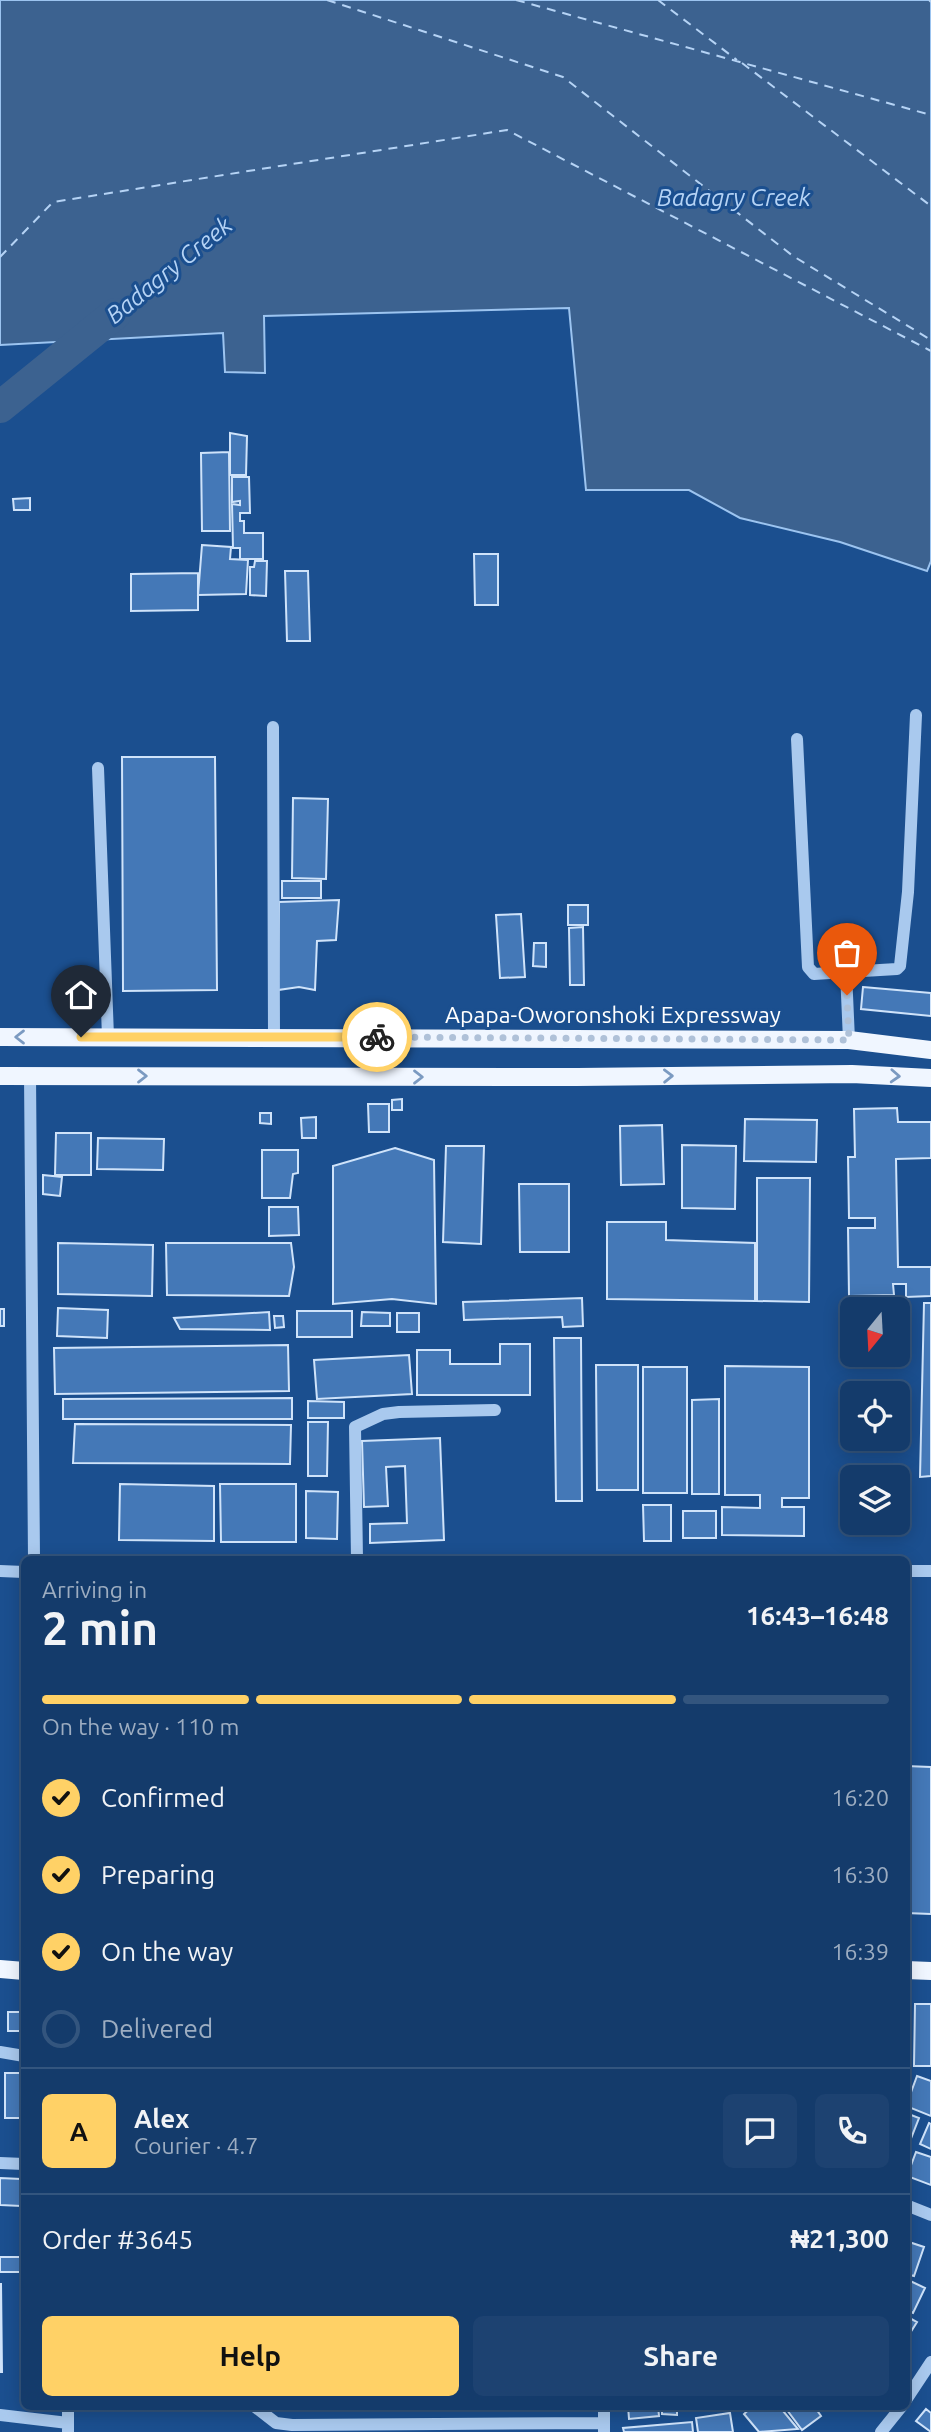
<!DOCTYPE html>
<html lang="en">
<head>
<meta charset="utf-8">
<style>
	body { margin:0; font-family:Ubuntu,sans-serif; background:#1d4271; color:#f1f3f6; height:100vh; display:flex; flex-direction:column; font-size:26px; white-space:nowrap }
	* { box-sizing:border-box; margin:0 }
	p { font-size:23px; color:#9dadc1 }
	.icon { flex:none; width:38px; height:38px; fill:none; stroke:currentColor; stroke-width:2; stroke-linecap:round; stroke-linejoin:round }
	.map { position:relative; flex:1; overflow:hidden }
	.drawer { position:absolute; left:21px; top:1556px; width:889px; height:854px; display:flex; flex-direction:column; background:#143b6b; border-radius:10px; box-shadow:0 4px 18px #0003,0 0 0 2px #33557e }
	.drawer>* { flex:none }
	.needle { width:46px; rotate:198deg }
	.controls { position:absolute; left:840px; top:1297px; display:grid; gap:14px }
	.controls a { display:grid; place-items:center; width:70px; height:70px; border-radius:10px; background:#143b6b; box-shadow:0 4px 18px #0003,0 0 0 2px #33557e; font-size:35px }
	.pin { position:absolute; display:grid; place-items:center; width:60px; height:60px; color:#fff; margin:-72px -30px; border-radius:50% 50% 50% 0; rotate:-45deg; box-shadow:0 0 7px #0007 }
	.pin .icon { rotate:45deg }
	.courier { position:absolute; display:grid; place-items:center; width:70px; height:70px; margin:-35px; border:5px solid #ffd166; border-radius:50%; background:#fff; color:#222; box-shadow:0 2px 9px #0007 }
	.head em { font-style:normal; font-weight:700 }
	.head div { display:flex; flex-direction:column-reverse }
	.head { display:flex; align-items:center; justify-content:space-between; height:119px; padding:0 21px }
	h1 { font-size:46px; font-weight:700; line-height:52px }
	.bar { display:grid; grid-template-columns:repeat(4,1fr); gap:10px 7px; align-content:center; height:84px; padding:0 21px }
	.bar i { height:9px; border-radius:5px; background:#33557e }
	.bar .selected { background:#ffd166 }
	.bar p { grid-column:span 4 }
	.line { display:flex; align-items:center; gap:18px; padding:0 21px; border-top:2px solid #33557e }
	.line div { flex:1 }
	.round { display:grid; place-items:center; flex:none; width:74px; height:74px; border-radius:10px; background:#1d4271 }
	ol { padding:0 21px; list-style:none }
	li { display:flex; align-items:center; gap:21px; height:77px }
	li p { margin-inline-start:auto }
	li .icon { padding:7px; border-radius:50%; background:#ffd166; color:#111; stroke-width:4 }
	li:last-child { color:#9dadc1 }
	li i { width:38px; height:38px; border:4px solid #33557e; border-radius:50% }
	.action { display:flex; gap:14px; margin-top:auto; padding:14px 21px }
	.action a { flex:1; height:80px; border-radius:10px; background:#ffd166; color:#111; font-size:28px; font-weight:700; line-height:80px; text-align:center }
	.action a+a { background:#1d4271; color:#f1f3f6 }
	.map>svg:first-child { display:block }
	.water { fill:#3c6290; stroke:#9cc4f0; stroke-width:2 }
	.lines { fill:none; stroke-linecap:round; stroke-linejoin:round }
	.river { stroke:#3c6290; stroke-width:32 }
	.ferry { stroke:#b5d3f5; stroke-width:2; stroke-dasharray:9 7; stroke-linecap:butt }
	.building { fill:#4478b7; stroke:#cfe3fa; stroke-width:2 }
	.minor { stroke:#a9c9ee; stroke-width:12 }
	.major { stroke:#f0f6ff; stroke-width:18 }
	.oneway { stroke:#7b9ac1 }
	.done { stroke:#afc1d8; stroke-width:7; stroke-dasharray:0 12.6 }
	.route { stroke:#ffd166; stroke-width:9 }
	.labels { text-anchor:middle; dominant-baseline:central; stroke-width:6; stroke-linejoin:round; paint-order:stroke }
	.street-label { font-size:23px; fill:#fff; stroke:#1b4f8f }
	.water-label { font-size:24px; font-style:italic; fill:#b5d3f5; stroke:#1b4f8f }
</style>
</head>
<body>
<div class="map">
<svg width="931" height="2432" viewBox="0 0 931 2432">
	<rect width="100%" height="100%" fill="#1b4f8f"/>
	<path class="water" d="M0,0H931V561L927,571L840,542L740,518L689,490H586L569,308L264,316L265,373L225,372L223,333L0,345Z"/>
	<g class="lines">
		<path class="river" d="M0,407L115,314"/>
		<path class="ferry" d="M327,0L563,77L793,256L931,340
			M516,0L931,115
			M658,0L737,60
			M929,0L931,2
			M742,63L931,206
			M0,257L53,202L507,130L931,351"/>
	</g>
	<path class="building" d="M230,433L247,436L246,475H230Z
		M229,452L230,531H202L201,453Z
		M232,477H249L250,513H240V521H244V533H263V559H240V548H233L232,504L240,505V501L232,502Z
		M30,498V510H14L13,499Z
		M202,545L231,547L230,559L248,560L246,594L198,595Z
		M474,554H498V605H475Z
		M255,561H267L266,596L250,595V567H254Z
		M285,571H308L310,641H287Z
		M198,573V610L131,611V574Z
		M122,757H215L217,990L123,991Z
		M293,798L328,799L326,879L292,878Z
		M282,881H321V898H282Z
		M339,900L336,940L317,941L315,990L299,987L278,990L279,902Z
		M568,905H588V925H568Z
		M521,914L525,977L500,978L496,915Z
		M583,927L584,985H570L569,928Z
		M534,943H546V967L533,966Z
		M863,987L931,993V1016L861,1009Z
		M57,997H81V1010L57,1011Z
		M402,1099V1110H392V1100Z
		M368,1104H389V1132H369Z
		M897,1108L898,1122H931V1158L896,1159L898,1267H931V1296L906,1297V1284H893L894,1295L849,1296L848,1228H875V1218H849L848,1157H855L854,1109Z
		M260,1113H271V1124L260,1123Z
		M316,1117V1138H302L301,1118Z
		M745,1119L817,1120L816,1162L744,1161Z
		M662,1125L664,1184L621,1185L620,1126Z
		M56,1133H91V1175H55Z
		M98,1138L164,1139L163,1170L97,1169Z
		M682,1145L736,1146L735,1209L682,1208Z
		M446,1146H484L481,1244L443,1242Z
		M395,1148L434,1160L436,1304L392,1299L333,1304V1166Z
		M262,1150H298V1173L293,1174L290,1198H262Z
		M43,1175L62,1177L60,1196L43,1194Z
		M757,1178H810L809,1302L757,1301Z
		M519,1184H569V1252H520Z
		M269,1207H298L299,1235L269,1236Z
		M607,1222H666V1240L755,1243V1301L607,1299Z
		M58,1243L153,1245L152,1296L58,1294Z
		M166,1243H291L294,1267L289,1296L167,1295Z
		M582,1298L583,1326L563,1327L562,1317L464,1320L463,1302Z
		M924,1303H931V1476L920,1477Z
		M58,1308L108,1310L107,1338L57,1336Z
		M0,1309H4V1326H0Z
		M297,1311H352V1337H297Z
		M269,1312L270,1330L180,1329L174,1318Z
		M362,1312L390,1313V1326H361Z
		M397,1313H419V1332H397Z
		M274,1316H283L284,1327L275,1328Z
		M554,1338H581L582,1501H556Z
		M500,1344H530V1395H417V1350H450V1364H500Z
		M288,1345L289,1391L55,1394L54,1348Z
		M409,1355L412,1394L317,1399L314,1360Z
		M596,1365H638V1490H597Z
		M725,1366L809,1367V1498H782V1507H804V1536L722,1535V1507L760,1508V1495H725Z
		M643,1367H687V1493H643Z
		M292,1398V1419H63V1399Z
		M719,1399V1494H692V1400Z
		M308,1401L344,1402V1418H308Z
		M308,1422H328L327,1476H308Z
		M75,1424L291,1425L290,1464L73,1463Z
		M440,1438L444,1540L370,1543V1524L407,1523L405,1466L386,1467L388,1506L364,1507L362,1441Z
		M120,1484L214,1486V1541L119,1540Z
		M220,1484H296V1542H221Z
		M306,1491L338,1492L337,1539L306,1538Z
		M643,1505H671V1541H644Z
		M683,1511H716V1538H683Z
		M906,1766L931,1767V1914L906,1913Z
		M915,2004H931V2066H914Z
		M8,2012H24V2031H8Z
		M906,2015L911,2034L906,2053Z
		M5,2073H24V2118H5Z
		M917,2076L931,2081V2116L906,2106Z
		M906,2113L919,2118L908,2146L906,2145Z
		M929,2123L931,2124V2149L920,2144Z
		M916,2152L931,2157V2185L907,2176Z
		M0,2178L21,2179V2206L0,2205Z
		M909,2242L924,2247L914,2276L906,2274Z
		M0,2257H22V2272H0Z
		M906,2279L925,2288L913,2313L906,2310Z
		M1,2283L2,2372H0Z
		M906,2316L917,2322L907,2338L906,2337Z
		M280,2406H309V2408H280Z
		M407,2406H438V2409L407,2410Z
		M474,2406H497V2411L474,2410Z
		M503,2406H523V2410H503Z
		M628,2406H658L659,2416L629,2419Z
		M662,2406H677V2415L662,2414Z
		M753,2406H779L798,2429L759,2432L744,2414Z
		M784,2406H814L821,2416L802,2430Z
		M926,2409L931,2413V2432L916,2421Z
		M730,2413L733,2432H698L696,2418Z
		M692,2422L693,2432H624L623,2428Z"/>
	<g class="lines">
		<path class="minor" d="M273,727L274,1037
			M797,739L808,967L814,974L846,972L849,1040
			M98,768L108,1037
			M846,972L897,969L900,966L908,892L916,715
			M30,1075L34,1559
			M357,1559L355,1427L383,1414L399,1412L495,1410
			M0,1571L24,1572
			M906,1571H931
			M0,2052L24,2056
			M0,2163L24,2164
			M906,2205L931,2215
			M906,2400L931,2362
			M254,2406L276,2423L292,2425L604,2423
			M604,2406V2432
			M0,2415L68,2423
			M68,2432V2406
			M881,2432L902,2406"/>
		<path class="major" d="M0,1037L849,1040L931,1050
			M0,1076L577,1077L852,1074L931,1078
			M0,1969L24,1971
			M906,1970L931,1971"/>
	</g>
	<defs><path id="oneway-chevron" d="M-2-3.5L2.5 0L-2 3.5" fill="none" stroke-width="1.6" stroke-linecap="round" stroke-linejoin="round" transform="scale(1.75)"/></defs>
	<g class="oneway">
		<use href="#oneway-chevron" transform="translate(20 1037) rotate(-180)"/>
		<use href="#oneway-chevron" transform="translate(142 1076)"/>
		<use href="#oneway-chevron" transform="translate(668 1076) rotate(-1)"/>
		<use href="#oneway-chevron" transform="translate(895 1076) rotate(3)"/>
		<use href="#oneway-chevron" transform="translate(418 1077)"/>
	</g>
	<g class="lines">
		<path class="done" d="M377,1037L849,1040L847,995"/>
		<path class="route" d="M81,1037H377"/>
	</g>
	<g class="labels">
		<g class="street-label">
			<text x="613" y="1014">Apapa-Oworonshoki Expressway</text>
		</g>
		<g class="water-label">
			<text x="734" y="197">Badagry Creek</text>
			<text transform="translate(169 270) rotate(-39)">Badagry Creek</text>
		</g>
	</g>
</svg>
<div class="controls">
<a><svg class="needle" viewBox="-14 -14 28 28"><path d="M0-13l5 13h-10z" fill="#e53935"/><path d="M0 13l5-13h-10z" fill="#9dadc1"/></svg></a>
<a><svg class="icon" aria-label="locate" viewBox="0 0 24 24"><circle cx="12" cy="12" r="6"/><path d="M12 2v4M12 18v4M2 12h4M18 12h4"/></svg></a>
<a><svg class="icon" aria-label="layers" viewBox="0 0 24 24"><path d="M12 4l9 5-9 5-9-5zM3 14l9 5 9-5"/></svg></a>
</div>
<div class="pin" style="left:847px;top:995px;background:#ea580c"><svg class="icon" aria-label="bag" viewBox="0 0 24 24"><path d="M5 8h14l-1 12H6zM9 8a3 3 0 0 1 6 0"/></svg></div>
<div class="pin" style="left:81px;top:1037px;background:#1f2937"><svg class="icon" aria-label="home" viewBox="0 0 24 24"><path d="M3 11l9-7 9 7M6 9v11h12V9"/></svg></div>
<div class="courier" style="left:377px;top:1037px"><svg class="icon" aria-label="bike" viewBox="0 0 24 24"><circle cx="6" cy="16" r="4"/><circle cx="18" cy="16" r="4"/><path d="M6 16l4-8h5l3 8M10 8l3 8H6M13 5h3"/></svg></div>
<section class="drawer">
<div class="head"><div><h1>2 min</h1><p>Arriving in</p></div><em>16:43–16:48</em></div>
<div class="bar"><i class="selected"></i><i class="selected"></i><i class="selected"></i><i></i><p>On the way · 110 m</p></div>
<ol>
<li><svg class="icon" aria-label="check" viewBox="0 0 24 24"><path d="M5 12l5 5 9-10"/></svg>Confirmed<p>16:20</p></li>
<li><svg class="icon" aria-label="check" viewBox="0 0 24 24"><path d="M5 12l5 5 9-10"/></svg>Preparing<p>16:30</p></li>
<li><svg class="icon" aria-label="check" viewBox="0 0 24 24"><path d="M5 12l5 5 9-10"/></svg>On the way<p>16:39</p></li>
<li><i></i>Delivered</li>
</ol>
<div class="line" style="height:126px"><b class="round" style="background:#ffd166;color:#111">A</b><div><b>Alex</b><p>Courier · 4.7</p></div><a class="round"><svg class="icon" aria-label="chat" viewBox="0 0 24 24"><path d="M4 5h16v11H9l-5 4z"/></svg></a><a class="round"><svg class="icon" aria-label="phone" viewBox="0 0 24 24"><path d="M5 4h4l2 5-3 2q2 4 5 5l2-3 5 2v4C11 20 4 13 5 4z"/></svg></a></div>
<div class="line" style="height:91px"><div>Order #3645</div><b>₦21,300</b></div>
<div class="action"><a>Help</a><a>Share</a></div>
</section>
</div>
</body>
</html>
